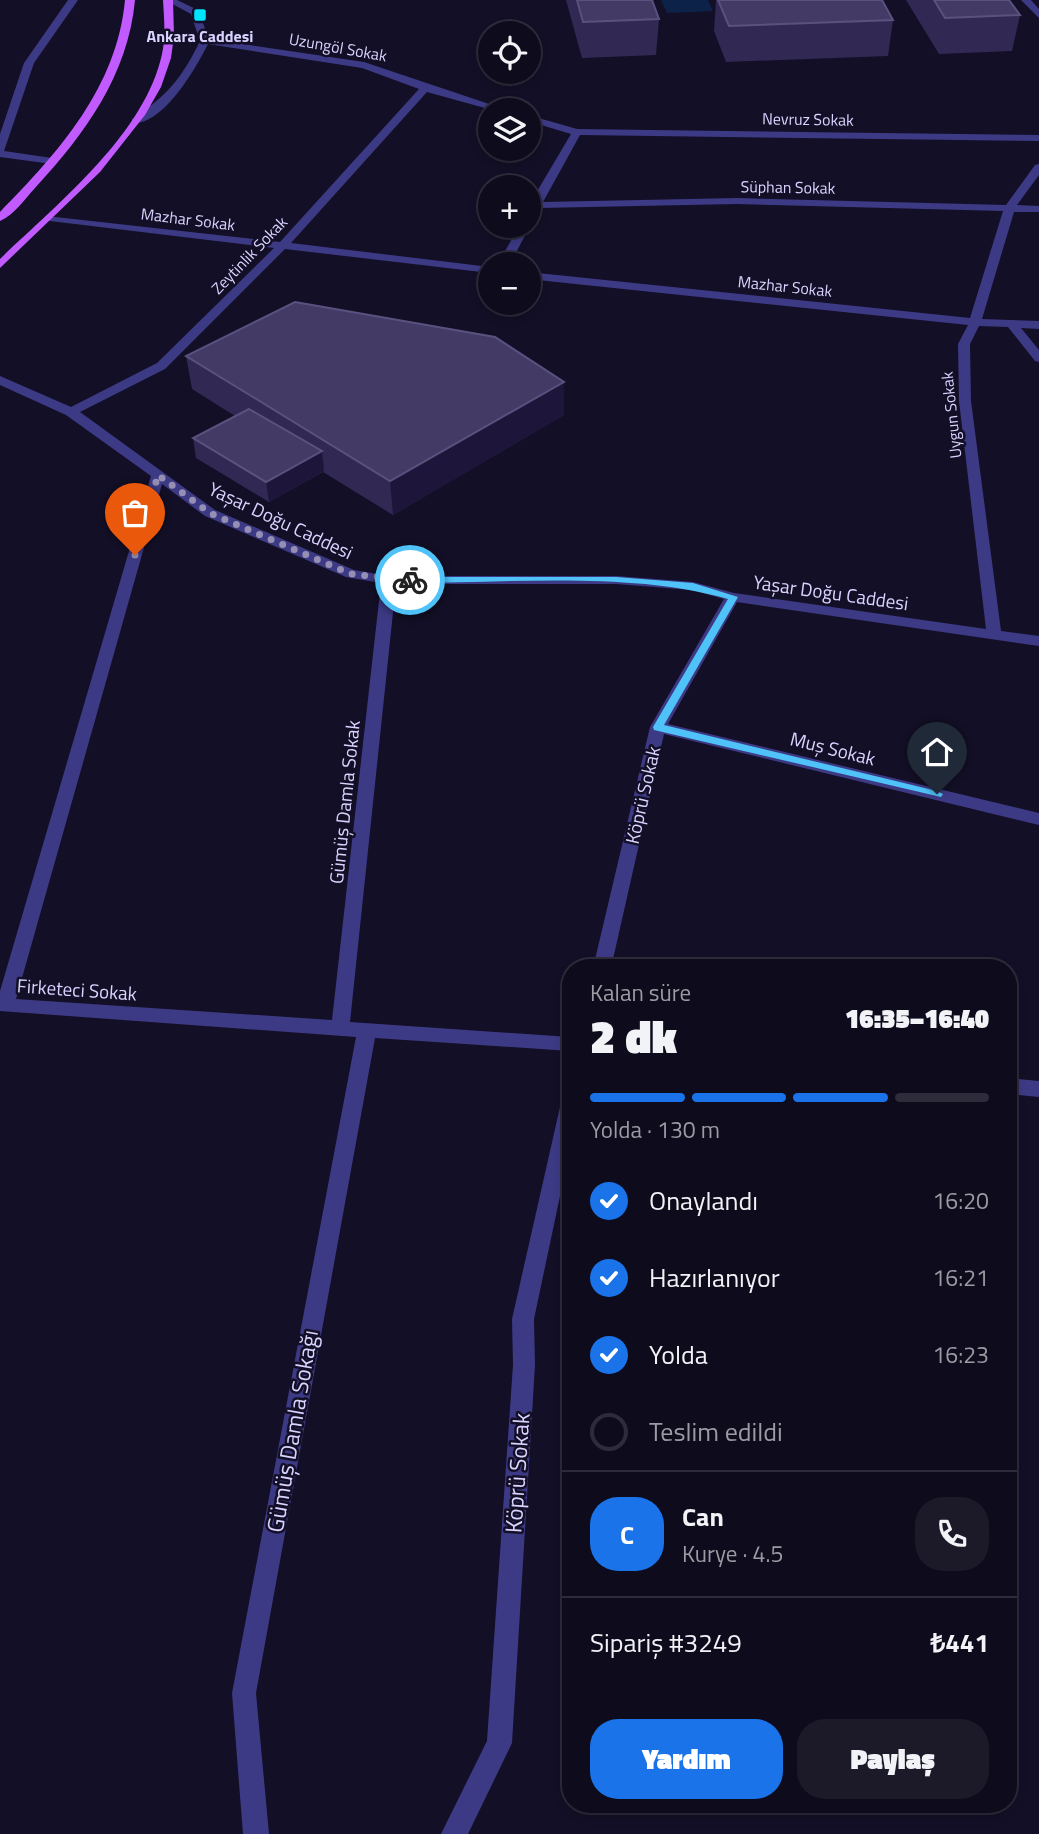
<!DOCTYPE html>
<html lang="tr">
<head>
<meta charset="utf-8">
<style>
	body { margin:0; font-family:"Titillium Web",sans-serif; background:#1c1929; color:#f1f3f6; height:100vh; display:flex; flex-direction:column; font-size:26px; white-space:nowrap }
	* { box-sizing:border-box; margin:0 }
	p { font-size:23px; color:#9b9ba3 }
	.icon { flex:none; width:38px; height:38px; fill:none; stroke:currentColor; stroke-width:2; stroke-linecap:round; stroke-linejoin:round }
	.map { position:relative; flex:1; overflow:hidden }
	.sheet { position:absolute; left:562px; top:959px; width:455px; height:854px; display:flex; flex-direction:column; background:#0e0b1c; border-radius:28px; box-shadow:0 4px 10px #0003,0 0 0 2px #2e2b3b }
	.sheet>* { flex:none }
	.tools { position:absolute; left:478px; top:21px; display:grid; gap:14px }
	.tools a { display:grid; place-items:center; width:63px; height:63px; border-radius:50%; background:#0e0b1c; box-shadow:0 4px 10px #0003,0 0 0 2px #2e2b3b; font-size:35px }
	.pin { position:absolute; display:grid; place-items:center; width:60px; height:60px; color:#fff; margin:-72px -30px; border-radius:50% 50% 50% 0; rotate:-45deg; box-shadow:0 0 7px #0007 }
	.pin .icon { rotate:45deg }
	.courier { position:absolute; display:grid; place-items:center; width:70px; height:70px; margin:-35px; border:5px solid #4fc3f7; border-radius:50%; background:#fff; color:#222; box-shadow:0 2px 9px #0007 }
	.headline em { font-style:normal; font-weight:800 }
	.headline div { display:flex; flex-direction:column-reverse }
	.headline { display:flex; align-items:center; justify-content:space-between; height:119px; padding:0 28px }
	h1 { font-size:46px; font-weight:800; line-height:52px }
	.bar { display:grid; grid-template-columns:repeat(4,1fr); gap:10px 7px; align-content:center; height:84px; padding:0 28px }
	.bar i { height:9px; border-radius:5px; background:#2e2b3b }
	.bar .current { background:#1a73e8 }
	.bar p { grid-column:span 4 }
	.line { display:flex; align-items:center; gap:18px; padding:0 28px; border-top:2px solid #2e2b3b }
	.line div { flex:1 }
	.round { display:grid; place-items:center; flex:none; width:74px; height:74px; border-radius:28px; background:#1c1929 }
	ol { padding:0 28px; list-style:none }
	li { display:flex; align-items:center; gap:21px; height:77px }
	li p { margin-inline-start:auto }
	li .icon { padding:7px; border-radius:50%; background:#1a73e8; color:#fff; stroke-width:4 }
	li:last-child { color:#9b9ba3 }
	li i { width:38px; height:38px; border:4px solid #2e2b3b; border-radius:50% }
	.button { display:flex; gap:14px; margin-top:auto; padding:14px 28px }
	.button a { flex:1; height:80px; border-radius:28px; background:#1a73e8; color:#fff; font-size:28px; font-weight:800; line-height:80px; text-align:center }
	.button a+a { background:#1c1929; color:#f1f3f6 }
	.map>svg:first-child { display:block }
	.water { fill:#0c2248 }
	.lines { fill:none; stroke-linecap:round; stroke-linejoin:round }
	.minor { fill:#3d3a85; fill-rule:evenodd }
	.major { fill:#c25bff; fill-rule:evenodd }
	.wall { fill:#312854 }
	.shaded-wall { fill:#1d163a }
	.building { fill:#433a66; stroke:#5a527e; stroke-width:2 }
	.route { fill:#4fc3f7 }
	.done { stroke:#948fb3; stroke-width:7; stroke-dasharray:0 12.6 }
	.poi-dot { fill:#00e5ff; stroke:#130f26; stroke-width:2.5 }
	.labels { text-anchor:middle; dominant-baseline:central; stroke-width:5; stroke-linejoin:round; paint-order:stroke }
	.far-poi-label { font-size:16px; font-weight:bold; fill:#d9d4ff; stroke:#130f26 }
	.far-street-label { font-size:16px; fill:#d9d4ff; stroke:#130f26 }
	.street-label { font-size:19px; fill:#d9d4ff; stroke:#130f26 }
	.near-street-label { font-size:23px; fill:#d9d4ff; stroke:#130f26 }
</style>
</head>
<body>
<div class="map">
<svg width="1039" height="1834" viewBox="0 0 1039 1834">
	<rect width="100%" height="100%" fill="#130f26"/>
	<path class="water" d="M661,0H708L713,11L667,13Z"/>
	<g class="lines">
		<path class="minor" d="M68,0H78L34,63L4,151L52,158L57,161L52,164L0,157V134L24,63Z
			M165,0H177L198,10L209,39L364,62L507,110H492L427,92L291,243L490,267V273L285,249L165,369L80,412L215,510L354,570L389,576H616L693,582L734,593L986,629L959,401L958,344L968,325L528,279V272L970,318L1003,211L737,204L539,208L528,221L529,205L571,134L528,121V115L577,129L1039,135V141L580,135L543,202L737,198L1006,205L1035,165L1039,164V175L1017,205L1039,206V212H1014L982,319L1039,321V329L1021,328L1039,350V362L1035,361L1008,327L979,326L970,344L971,401L1001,631L1039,636V646L737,602L668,724L1039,813V825L664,734L611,968H593L650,727L724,599L692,590L616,584H396L350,1022L570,1037V1051L375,1038L256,1693L269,1834H243L232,1693L356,1037L0,1011V991L151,476L66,415L0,385V376L71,407L157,363L274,248L50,221L44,218L46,216L280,242L419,89L362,68L208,44C196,68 163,126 132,123V119C167,96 182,78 200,41L191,14ZM162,484L205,516L346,577L381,583L332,1020L16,999Z
			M1021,0H1031L1039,9V18Z
			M528,224L530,226L510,264H498L519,226Z
			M1008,1078L1039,1081V1097L1008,1094Z
			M570,1099V1149L534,1319L535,1365L512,1743L468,1834H441L487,1741L513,1365L512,1319L560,1107L563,1101Z"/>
		<path class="major" d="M125,0H135C128,75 85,134 35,188C25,199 13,216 0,221V212C59,152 117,87 125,0Z
			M163,0H173L174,36L171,58L161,87L145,115L100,172L0,268V259C57,204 145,134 162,54C166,36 164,18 163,0Z"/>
	</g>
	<path class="wall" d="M566,0H652L659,19L656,55L582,58Z
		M716,0H882L893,20L888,56L726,62L714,31Z
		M906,0H1009L1020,15L1012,51L939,54Z
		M186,356L564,415L393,515L323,472L269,502L196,458L193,438L235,416L192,389Z"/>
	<path class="shaded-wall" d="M564,382V415L393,515L390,481Z
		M322,451L324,471L269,502L266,482Z"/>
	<path class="building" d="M577,0H652L659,19L583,22Z
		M718,0H882L893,20L729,26Z
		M934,0H1009L1020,15L945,18Z
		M295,302L495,337L564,382L390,481L186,356Z
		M249,409L322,451L266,482L193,438Z"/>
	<path class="route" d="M616,577L693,583L738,597L664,725L937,791L943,794L941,797L654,730L653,727L728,599C631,571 510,583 410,583L405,580L410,577Z"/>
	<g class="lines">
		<path class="done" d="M135,555L158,475L210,513L351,574L410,580"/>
	</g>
	<rect class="poi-dot" x="193" y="8" width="14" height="14" rx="3.5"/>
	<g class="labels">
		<g class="far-poi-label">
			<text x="200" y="36">Ankara Caddesi</text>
		</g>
		<g class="far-street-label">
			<text transform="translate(338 47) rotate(10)">Uzungöl Sokak</text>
			<text transform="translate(808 119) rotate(1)">Nevruz Sokak</text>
			<text transform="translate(788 187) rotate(1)">Süphan Sokak</text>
			<text transform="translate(188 219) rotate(7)">Mazhar Sokak</text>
			<text transform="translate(249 255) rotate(-46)">Zeytinlik Sokak</text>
			<text transform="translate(785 286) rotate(6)">Mazhar Sokak</text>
			<text transform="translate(951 415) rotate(-96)">Uygun Sokak</text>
		</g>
		<g class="street-label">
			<text transform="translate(281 520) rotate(25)">Yaşar Doğu Caddesi</text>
			<text transform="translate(831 592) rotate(8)">Yaşar Doğu Caddesi</text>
			<text transform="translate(833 748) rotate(14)">Muş Sokak</text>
			<text transform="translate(642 795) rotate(-77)">Köprü Sokak</text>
			<text transform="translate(344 802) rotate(-84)">Gümüş Damla Sokak</text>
			<text transform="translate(77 989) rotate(4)">Firketeci Sokak</text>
		</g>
		<g class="near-street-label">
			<text transform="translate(292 1431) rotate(-80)">Gümüş Damla Sokağı</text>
			<text transform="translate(517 1473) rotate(-86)">Köprü Sokak</text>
		</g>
	</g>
</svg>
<div class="tools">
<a><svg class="icon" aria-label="locate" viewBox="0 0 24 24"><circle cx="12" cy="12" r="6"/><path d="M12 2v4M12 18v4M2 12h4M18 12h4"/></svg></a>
<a><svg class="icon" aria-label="layers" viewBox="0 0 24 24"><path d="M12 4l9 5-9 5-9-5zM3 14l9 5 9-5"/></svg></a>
<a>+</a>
<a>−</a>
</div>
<div class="pin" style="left:135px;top:555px;background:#ea580c"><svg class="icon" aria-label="bag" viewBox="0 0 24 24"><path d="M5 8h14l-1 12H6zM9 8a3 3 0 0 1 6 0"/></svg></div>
<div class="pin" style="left:937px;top:794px;background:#1f2937"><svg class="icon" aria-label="home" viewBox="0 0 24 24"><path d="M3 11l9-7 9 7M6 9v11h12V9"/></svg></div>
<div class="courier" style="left:410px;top:580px"><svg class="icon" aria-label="bike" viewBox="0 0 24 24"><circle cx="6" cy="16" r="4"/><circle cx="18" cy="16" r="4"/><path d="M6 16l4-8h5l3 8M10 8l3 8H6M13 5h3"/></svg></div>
<section class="sheet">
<div class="headline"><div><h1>2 dk</h1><p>Kalan süre</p></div><em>16:35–16:40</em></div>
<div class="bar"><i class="current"></i><i class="current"></i><i class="current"></i><i></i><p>Yolda · 130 m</p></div>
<ol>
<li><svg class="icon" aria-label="check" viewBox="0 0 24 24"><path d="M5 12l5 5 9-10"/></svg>Onaylandı<p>16:20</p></li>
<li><svg class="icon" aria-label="check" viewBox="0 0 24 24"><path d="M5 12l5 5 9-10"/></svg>Hazırlanıyor<p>16:21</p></li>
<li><svg class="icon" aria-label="check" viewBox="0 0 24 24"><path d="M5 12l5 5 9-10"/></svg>Yolda<p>16:23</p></li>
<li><i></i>Teslim edildi</li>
</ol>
<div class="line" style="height:126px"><b class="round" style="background:#1a73e8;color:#fff">C</b><div><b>Can</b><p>Kurye · 4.5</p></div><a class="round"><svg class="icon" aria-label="phone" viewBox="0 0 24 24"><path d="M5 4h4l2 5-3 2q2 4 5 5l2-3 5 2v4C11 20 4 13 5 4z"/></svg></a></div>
<div class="line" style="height:91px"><div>Sipariş #3249</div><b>₺441</b></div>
<div class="button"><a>Yardım</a><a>Paylaş</a></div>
</section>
</div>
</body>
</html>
